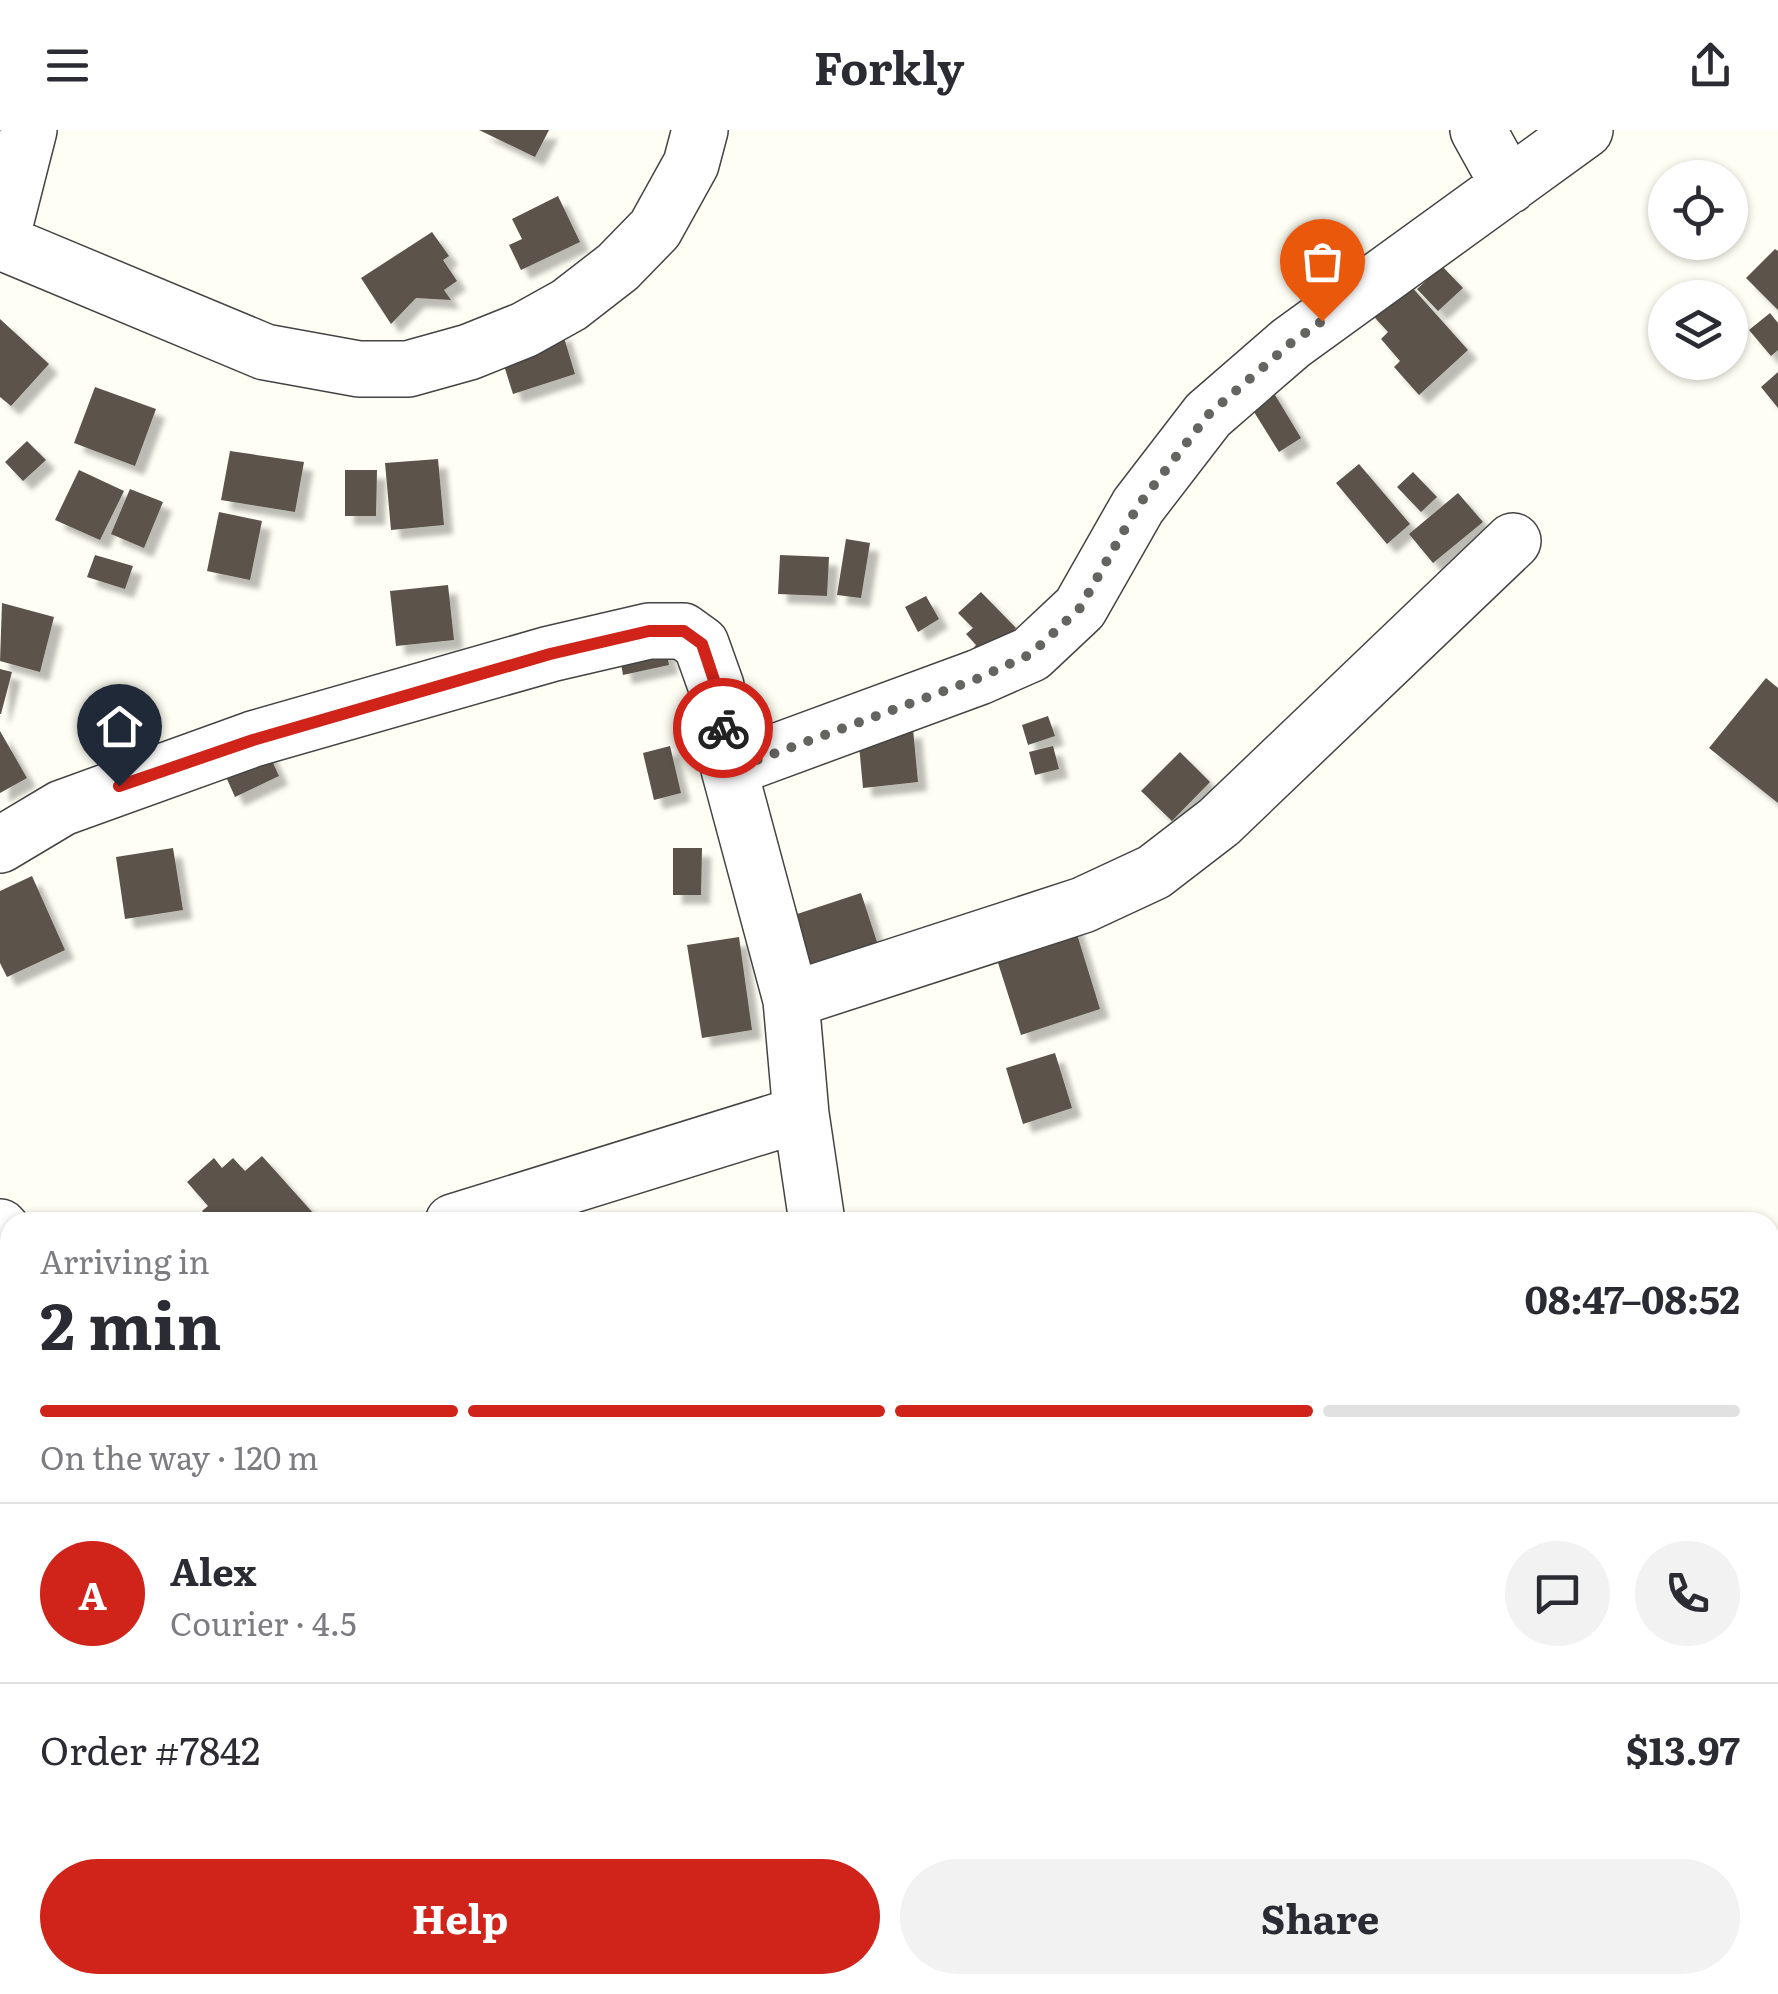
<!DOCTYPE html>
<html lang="en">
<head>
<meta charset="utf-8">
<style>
	body { margin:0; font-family:Literata,serif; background:#f2f2f3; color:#2b2b33; height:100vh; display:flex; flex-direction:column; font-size:38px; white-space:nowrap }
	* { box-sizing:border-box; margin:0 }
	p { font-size:32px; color:#7c7c81 }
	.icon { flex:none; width:55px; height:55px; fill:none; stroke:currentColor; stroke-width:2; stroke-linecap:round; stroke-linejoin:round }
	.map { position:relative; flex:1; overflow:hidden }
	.panel { position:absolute; left:0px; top:1082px; width:1780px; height:782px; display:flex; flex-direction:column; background:#fff; border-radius:30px 30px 0 0; box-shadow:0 2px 8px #0004 }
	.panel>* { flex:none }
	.tools { position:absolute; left:1648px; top:30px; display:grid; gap:20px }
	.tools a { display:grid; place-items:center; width:100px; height:100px; border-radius:50%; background:#fff; box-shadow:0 2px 8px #0004; font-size:50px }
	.pin { position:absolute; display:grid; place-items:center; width:85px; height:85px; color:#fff; margin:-102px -42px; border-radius:50% 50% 50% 0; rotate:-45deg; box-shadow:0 0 10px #0007 }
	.pin .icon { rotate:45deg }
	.courier { position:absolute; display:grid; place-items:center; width:100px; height:100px; margin:-50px; border:8px solid #d02319; border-radius:50%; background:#fff; color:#222; box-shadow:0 2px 12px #0007 }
	.overview em { font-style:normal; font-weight:700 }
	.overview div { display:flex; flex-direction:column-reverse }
	.overview { display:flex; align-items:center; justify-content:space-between; height:170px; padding:0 40px }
	h1 { font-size:65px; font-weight:700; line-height:75px }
	.bar { display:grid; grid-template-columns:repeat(4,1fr); gap:15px 10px; align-content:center; height:120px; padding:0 40px }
	.bar i { height:12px; border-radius:8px; background:#e1e1e2 }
	.bar .current { background:#d02319 }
	.bar p { grid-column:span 4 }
	.line { display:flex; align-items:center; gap:25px; padding:0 40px; border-top:2px solid #e1e1e2 }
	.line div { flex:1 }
	.round { display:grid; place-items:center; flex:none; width:105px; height:105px; border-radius:52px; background:#f2f2f3 }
	.button { display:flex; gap:20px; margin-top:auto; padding:20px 40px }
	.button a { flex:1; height:115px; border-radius:60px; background:#d02319; color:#fff; font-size:40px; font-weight:700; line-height:115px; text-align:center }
	.button a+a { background:#f2f2f3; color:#2b2b33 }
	header { display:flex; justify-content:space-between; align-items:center; height:130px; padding:0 40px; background:#fff; font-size:45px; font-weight:700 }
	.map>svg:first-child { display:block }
	.building { fill:#5b534b; filter:url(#shadow) }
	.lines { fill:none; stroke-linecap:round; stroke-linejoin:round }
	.minor-casing { stroke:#444; stroke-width:58 }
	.minor { stroke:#fff; stroke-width:55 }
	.done { stroke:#646460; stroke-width:10; stroke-dasharray:0 18 }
	.route { stroke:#d02319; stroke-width:12 }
</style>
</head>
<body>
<header><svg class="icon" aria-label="menu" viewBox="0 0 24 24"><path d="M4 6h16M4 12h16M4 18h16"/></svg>Forkly<svg class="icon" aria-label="share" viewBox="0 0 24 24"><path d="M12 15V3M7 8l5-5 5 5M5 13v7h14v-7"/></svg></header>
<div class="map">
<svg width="1778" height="1864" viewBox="0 0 1778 1864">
	<defs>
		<filter id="shadow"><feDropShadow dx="9" dy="9" stdDeviation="2.5" flood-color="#0004"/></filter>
	</defs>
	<rect width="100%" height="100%" fill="#fffef4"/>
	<path class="building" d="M479,0H549L535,27Z
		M558,66L580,112L521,140L509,115L522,109L512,89Z
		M432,102L449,126L443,130L457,151L444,160L451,170L416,168L391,194L361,148Z
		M1775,119L1778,121V180L1746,148Z
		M1442,136L1463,158L1438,181L1417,159Z
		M1401,145L1468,220L1419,265L1394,237L1400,231L1381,209L1388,202L1366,178Z
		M1770,183L1778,193V220L1771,226L1749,200Z
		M0,189L49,234L11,276L0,267Z
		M562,201L575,244L513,264L499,220Z
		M1778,242V278L1761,257Z
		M1269,255L1301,308L1279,322L1246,269Z
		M95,257L156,279L135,336L74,313Z
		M27,311L46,330L23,351L5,332Z
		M230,321L304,332L295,382L221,370Z
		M438,329L444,395L391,400L385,333Z
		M1359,334L1410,394L1387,414L1336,353Z
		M79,340L124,361L100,410L55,390Z
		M345,340H377L376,386H345Z
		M1413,342L1437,367L1421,382L1397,357Z
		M130,359L163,372L144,418L111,404Z
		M1458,363L1483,392L1433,433L1409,404Z
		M219,382L262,391L250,450L207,441Z
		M846,409L870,413L861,468L837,465Z
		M95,425L133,436L125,459L87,447Z
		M780,425L829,427L827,466L778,464Z
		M448,455L454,510L396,516L390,461Z
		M981,462L1016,498L980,532L970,522L976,515L966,504L973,498L958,483Z
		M926,466L939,489L918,502L905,477Z
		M2,473L54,487L40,542L0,531Z
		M665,513L669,535L623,545L619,522Z
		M0,539L12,542L1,584H0Z
		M1766,548L1778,558V673L1709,618Z
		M1048,586L1055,606L1028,615L1022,595Z
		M913,599L918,652L863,658L858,604Z
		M0,601L27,648L0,663Z
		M263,611L279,646L235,667L219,631Z
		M670,616L681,663L654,670L643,623Z
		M1053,616L1059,639L1035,645L1029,622Z
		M1180,622L1210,652L1172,691L1141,661Z
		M173,718L183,780L125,789L116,727Z
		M673,718H702L701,765H673Z
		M32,746L65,820L7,847L0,833V761Z
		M861,763L879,818L805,842L788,787Z
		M1072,788L1100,879L1021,905L992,814Z
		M739,807L752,900L702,908L687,815Z
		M1055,923L1072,978L1023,994L1006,938Z
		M262,1026L314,1084L304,1092H212L202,1081L208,1076L187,1052L214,1028L222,1038L233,1028L245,1041Z
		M1575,1855H1679L1682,1861L1677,1864H1574L1571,1857Z"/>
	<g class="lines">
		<defs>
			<path id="minor" d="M1478,0L1509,56
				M1,112L265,222L359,239H408L469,222L524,200L569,175L618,137L655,99L691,34L700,0
				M0,114L29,0
				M729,639L979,547L1031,524L1080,478L1138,376L1208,285L1291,213L1585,0
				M0,715L62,678L253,609L550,524L649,501H683L701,514L716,556L729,639L791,870L801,984L817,1092
				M791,870L1083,775L1154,742L1219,692L1513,411
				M453,1092L801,984
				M0,1097L10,1108
				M1770,1365L1778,1362
				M523,1855L528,1864
				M602,1864L628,1855"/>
		</defs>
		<use href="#minor" class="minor-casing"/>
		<use href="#minor" class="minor"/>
	</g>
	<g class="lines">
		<path class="done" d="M723,598L730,640L979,548L1031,524L1080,478L1138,376L1208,285L1291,213L1322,191"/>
		<path class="route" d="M119,656L253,610L550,524L649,501H684L702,514L716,556L723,598"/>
	</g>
</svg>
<div class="tools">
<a><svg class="icon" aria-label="locate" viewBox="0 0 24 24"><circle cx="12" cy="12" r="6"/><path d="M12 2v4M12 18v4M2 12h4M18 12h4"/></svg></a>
<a><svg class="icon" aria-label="layers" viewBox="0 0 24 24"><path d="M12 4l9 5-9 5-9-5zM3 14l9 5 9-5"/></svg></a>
</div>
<div class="pin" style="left:1322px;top:191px;background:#ea580c"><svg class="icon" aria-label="bag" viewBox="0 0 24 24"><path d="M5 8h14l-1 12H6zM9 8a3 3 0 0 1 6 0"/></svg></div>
<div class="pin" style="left:119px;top:656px;background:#1f2937"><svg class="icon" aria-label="home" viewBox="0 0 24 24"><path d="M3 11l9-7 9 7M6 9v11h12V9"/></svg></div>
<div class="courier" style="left:723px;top:598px"><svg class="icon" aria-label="bike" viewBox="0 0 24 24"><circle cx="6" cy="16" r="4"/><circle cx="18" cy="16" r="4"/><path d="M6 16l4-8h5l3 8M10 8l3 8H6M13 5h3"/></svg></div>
<section class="panel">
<div class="overview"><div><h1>2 min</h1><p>Arriving in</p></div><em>08:47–08:52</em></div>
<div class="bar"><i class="current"></i><i class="current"></i><i class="current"></i><i></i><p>On the way · 120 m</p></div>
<div class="line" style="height:180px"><b class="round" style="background:#d02319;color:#fff">A</b><div><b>Alex</b><p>Courier · 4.5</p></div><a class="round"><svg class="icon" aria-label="chat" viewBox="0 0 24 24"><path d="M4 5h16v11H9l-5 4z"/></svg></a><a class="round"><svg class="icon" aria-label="phone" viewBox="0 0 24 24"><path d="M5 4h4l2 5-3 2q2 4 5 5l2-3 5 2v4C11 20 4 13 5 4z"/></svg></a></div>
<div class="line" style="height:130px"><div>Order #7842</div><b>$13.97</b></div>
<div class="button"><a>Help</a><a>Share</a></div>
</section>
</div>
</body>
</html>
